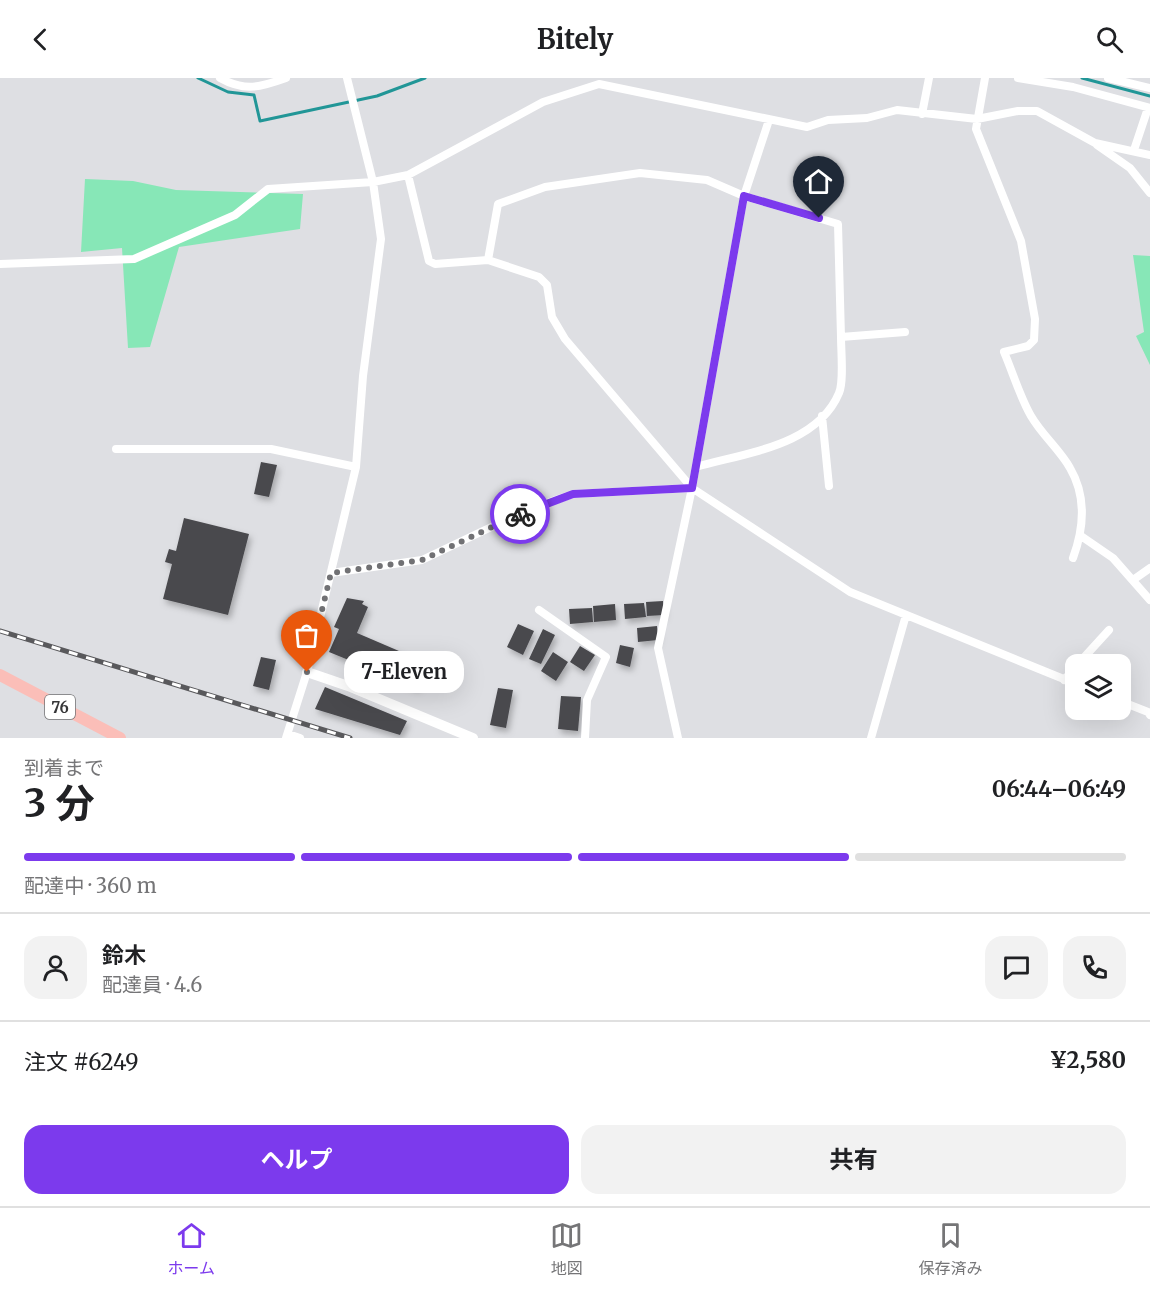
<!DOCTYPE html>
<html lang="ja">
<head>
<meta charset="utf-8">
<style>
	body { margin:0; font-family:Merriweather,"Noto Sans JP",serif; background:#f2f2f2; color:#202124; height:100vh; display:flex; flex-direction:column; font-size:22px; white-space:nowrap }
	* { box-sizing:border-box; margin:0 }
	p { font-size:20px; color:#757577 }
	.icon { flex:none; width:33px; height:33px; fill:none; stroke:currentColor; stroke-width:2; stroke-linecap:round; stroke-linejoin:round }
	.map { position:relative; height:660px; overflow:hidden }
	.panel { display:flex; flex-direction:column; background:#fff; flex:1 }
	.panel>* { flex:none }
	.tools { position:absolute; left:1065px; top:576px; display:grid; gap:12px }
	.tools a { display:grid; place-items:center; width:66px; height:66px; border-radius:12px; background:#fff; box-shadow:0 6px 24px #0002; font-size:30px }
	.pin { position:absolute; display:grid; place-items:center; width:51px; height:51px; color:#fff; margin:-62px -26px; border-radius:50% 50% 50% 0; rotate:-45deg; box-shadow:0 0 6px #0007 }
	.pin .icon { rotate:45deg }
	.courier { position:absolute; display:grid; place-items:center; width:60px; height:60px; margin:-30px; border:4px solid #7c3aed; border-radius:50%; background:#fff; color:#222; box-shadow:0 2px 8px #0007 }
	.bubble { position:absolute; height:42px; border-radius:18px; background:#fff; box-shadow:0 6px 24px #0002; font-size:20px; font-weight:700; line-height:42px; text-align:center }
	.overview em { font-style:normal; font-weight:700 }
	.overview div { display:flex; flex-direction:column-reverse }
	.overview { display:flex; align-items:center; justify-content:space-between; height:102px; padding:0 24px }
	h1 { font-size:39px; font-weight:700; line-height:45px }
	.bar { display:grid; grid-template-columns:repeat(4,1fr); gap:9px 6px; align-content:center; height:72px; padding:0 24px }
	.bar i { height:8px; border-radius:4px; background:#e0e0e0 }
	.bar .on { background:#7c3aed }
	.bar p { grid-column:span 4 }
	.line { display:flex; align-items:center; gap:15px; padding:0 24px; border-top:2px solid #e0e0e0 }
	.line div { flex:1 }
	.round { display:grid; place-items:center; flex:none; width:63px; height:63px; border-radius:18px; background:#f2f2f2 }
	.action { display:flex; gap:12px; margin-top:auto; padding:12px 24px }
	.action a { flex:1; height:69px; border-radius:18px; background:#7c3aed; color:#fff; font-size:24px; font-weight:700; line-height:69px; text-align:center }
	.action a+a { background:#f2f2f2; color:#202124 }
	header { display:flex; justify-content:space-between; align-items:center; height:78px; padding:0 24px; background:#fff; font-size:27px; font-weight:700 }
	.menu { display:flex; justify-content:space-around; align-items:center; height:84px; border-top:2px solid #e0e0e0; background:#fff; font-size:16px; color:#757577 }
	.menu a { display:grid; justify-items:center; gap:3px }
	.menu .on { color:#7c3aed }
	.map>svg:first-child { display:block }
	.green { fill:#87e7b7 }
	.lines { fill:none; stroke-linecap:round; stroke-linejoin:round }
	.stream { stroke:#219697; stroke-width:3 }
	.building { fill:#49494d; filter:url(#shadow) }
	.minor { stroke:#fff; stroke-width:8 }
	.tertiary { stroke:#fff; stroke-width:10 }
	.primary { stroke:#fbbeb8; stroke-width:12 }
	.rail-casing { stroke:#59595c; stroke-width:5 }
	.rail { stroke:#fff; stroke-width:3; stroke-dasharray:9; stroke-linecap:butt }
	.done { stroke:#717174; stroke-width:6; stroke-dasharray:0 10.8 }
	.route { stroke:#7c3aed; stroke-width:8 }
	.labels { text-anchor:middle; dominant-baseline:central; stroke-width:6; stroke-linejoin:round; paint-order:stroke }
	.shield { fill:#fff; stroke:#727274; stroke-width:1.5 }
	.shield-label { font-size:15px; font-weight:bold; fill:#363638 }
</style>
</head>
<body>
<header><svg class="icon" aria-label="back" viewBox="0 0 24 24"><path d="M15 5l-7 7 7 7"/></svg>Bitely<svg class="icon" aria-label="search" viewBox="0 0 24 24"><circle cx="10" cy="10" r="6"/><path d="M15 15l6 6"/></svg></header>
<div class="map">
<svg width="1150" height="660" viewBox="0 0 1150 660">
	<defs>
		<filter id="shadow"><feDropShadow dx="2.5" dy="4" stdDeviation="3" flood-color="#0004"/></filter>
	</defs>
	<rect width="100%" height="100%" fill="#dedfe3"/>
	<path class="green" d="M85,101L133,103L176,112L303,116L300,151L179,169L150,269L128,270L122,170L81,174Z
		M1133,177L1150,178V287L1136,258L1144,254Z"/>
	<g class="lines">
		<path class="stream" d="M198,0L228,14L254,17L260,43L377,18L425,0
			M1082,0L1150,18"/>
	</g>
	<path class="building" d="M261,384L277,387L269,419L254,416Z
		M184,440L249,456L228,537L163,521L172,486L165,484L169,471L176,473Z
		M347,520L364,523L362,526L368,529L357,555L427,585L417,610L329,574L339,551L334,549Z
		M663,523L664,537L647,538L646,524Z
		M644,525L646,539L625,541L624,526Z
		M615,526L616,542L594,544L593,528Z
		M592,530L593,544L570,546L569,531Z
		M518,546L534,553L523,577L507,569Z
		M657,548L658,562L638,564L637,550Z
		M543,551L555,557L541,586L529,581Z
		M620,567L634,570L630,589L616,585Z
		M580,568L595,577L584,593L570,584Z
		M553,574L568,584L556,603L541,593Z
		M261,579L276,582L269,612L253,608Z
		M325,609L407,643L400,657L315,631Z
		M498,610L513,612L506,650L490,647Z
		M561,618L581,619L578,653L558,651Z"/>
	<g class="lines">
		<path class="minor" d="M220,0C245,14 261,9 286,0
			M985,0L976,51L1021,163L1035,241L1034,262L1028,268L1004,274C1013,295 1020,319 1031,338C1042,357 1060,372 1070,390C1087,419 1084,450 1073,480
			M1018,0L1073,9L1150,30
			M1108,0L1150,10
			M922,36L929,0
			M1097,67L1130,90L1150,115
			M1134,72L1148,30
			M408,97L429,183L435,186L488,182L539,199L547,207L552,239L565,261L692,410L850,514L1076,606
			M488,182L498,126L545,109L640,95L707,102L744,118L838,146L841,259
			M0,186L134,181L235,137L268,111L373,104L408,97L543,24L599,6L807,49L828,42L867,40L897,32L977,41L1018,33H1037L1095,65L1150,77
			M822,338L829,408
			M116,371H271L356,389
			M696,389C744,375 817,368 839,315C844,304 841,273 841,259L905,254
			M1081,458L1113,480L1150,522
			M331,495L422,482L527,432L573,416L692,410
			M1133,502L1150,490
			M539,532L606,579L587,622L585,660
			M1078,586L1109,552
			M1064,602L1076,589
			M1120,623L1148,634L1150,637
			M288,656L300,660
			M286,660L307,594L356,389L363,298L381,161L373,104L347,0
			M678,660L658,570L692,410L744,118L769,42
			M871,660L906,537"/>
		<path class="tertiary" d="M307,594L348,608L473,660"/>
		<path class="primary" d="M0,597L120,660"/>
		<defs>
			<path id="rail" d="M0,553L350,660"/>
		</defs>
		<use href="#rail" class="rail-casing"/>
		<use href="#rail" class="rail"/>
	</g>
	<g class="lines">
		<path class="done" d="M307,594L331,495L422,482L520,436"/>
		<path class="route" d="M520,436L573,416L692,410L744,118L819,140"/>
	</g>
	<g class="labels">
		<rect class="shield" x="45" y="617" width="30" height="24" rx="4.5"/>
		<g class="shield-label">
			<text x="60" y="629">76</text>
		</g>
	</g>
</svg>
<div class="tools">
<a><svg class="icon" aria-label="layers" viewBox="0 0 24 24"><path d="M12 4l9 5-9 5-9-5zM3 14l9 5 9-5"/></svg></a>
</div>
<div class="pin" style="left:307px;top:594px;background:#ea580c"><svg class="icon" aria-label="bag" viewBox="0 0 24 24"><path d="M5 8h14l-1 12H6zM9 8a3 3 0 0 1 6 0"/></svg></div>
<div class="pin" style="left:819px;top:140px;background:#1f2937"><svg class="icon" aria-label="home" viewBox="0 0 24 24"><path d="M3 11l9-7 9 7M6 9v11h12V9"/></svg></div>
<div class="courier" style="left:520px;top:436px"><svg class="icon" aria-label="bike" viewBox="0 0 24 24"><circle cx="6" cy="16" r="4"/><circle cx="18" cy="16" r="4"/><path d="M6 16l4-8h5l3 8M10 8l3 8H6M13 5h3"/></svg></div>
<div class="bubble" style="left:344px;top:573px;width:120px">7-Eleven</div>
</div>
<section class="panel">
<div class="overview"><div><h1>3 分</h1><p>到着まで</p></div><em>06:44–06:49</em></div>
<div class="bar"><i class="on"></i><i class="on"></i><i class="on"></i><i></i><p>配達中 · 360 m</p></div>
<div class="line" style="height:108px"><a class="round"><svg class="icon" aria-label="person" viewBox="0 0 24 24"><circle cx="12" cy="8" r="4"/><path d="M4 21q1-7 8-7t8 7"/></svg></a><div><b>鈴木</b><p>配達員 · 4.6</p></div><a class="round"><svg class="icon" aria-label="chat" viewBox="0 0 24 24"><path d="M4 5h16v11H9l-5 4z"/></svg></a><a class="round"><svg class="icon" aria-label="phone" viewBox="0 0 24 24"><path d="M5 4h4l2 5-3 2q2 4 5 5l2-3 5 2v4C11 20 4 13 5 4z"/></svg></a></div>
<div class="line" style="height:78px"><div>注文 #6249</div><b>¥2,580</b></div>
<div class="action"><a>ヘルプ</a><a>共有</a></div>
</section>
<nav class="menu">
<a class="on"><svg class="icon" aria-label="home" viewBox="0 0 24 24"><path d="M3 11l9-7 9 7M6 9v11h12V9"/></svg>ホーム</a>
<a><svg class="icon" aria-label="map" viewBox="0 0 24 24"><path d="M3 6l6-2 6 2 6-2v14l-6 2-6-2-6 2zM9 4v14M15 6v14"/></svg>地図</a>
<a><svg class="icon" aria-label="saved" viewBox="0 0 24 24"><path d="M7 4h10v16l-5-4-5 4z"/></svg>保存済み</a>
</nav>
</body>
</html>
